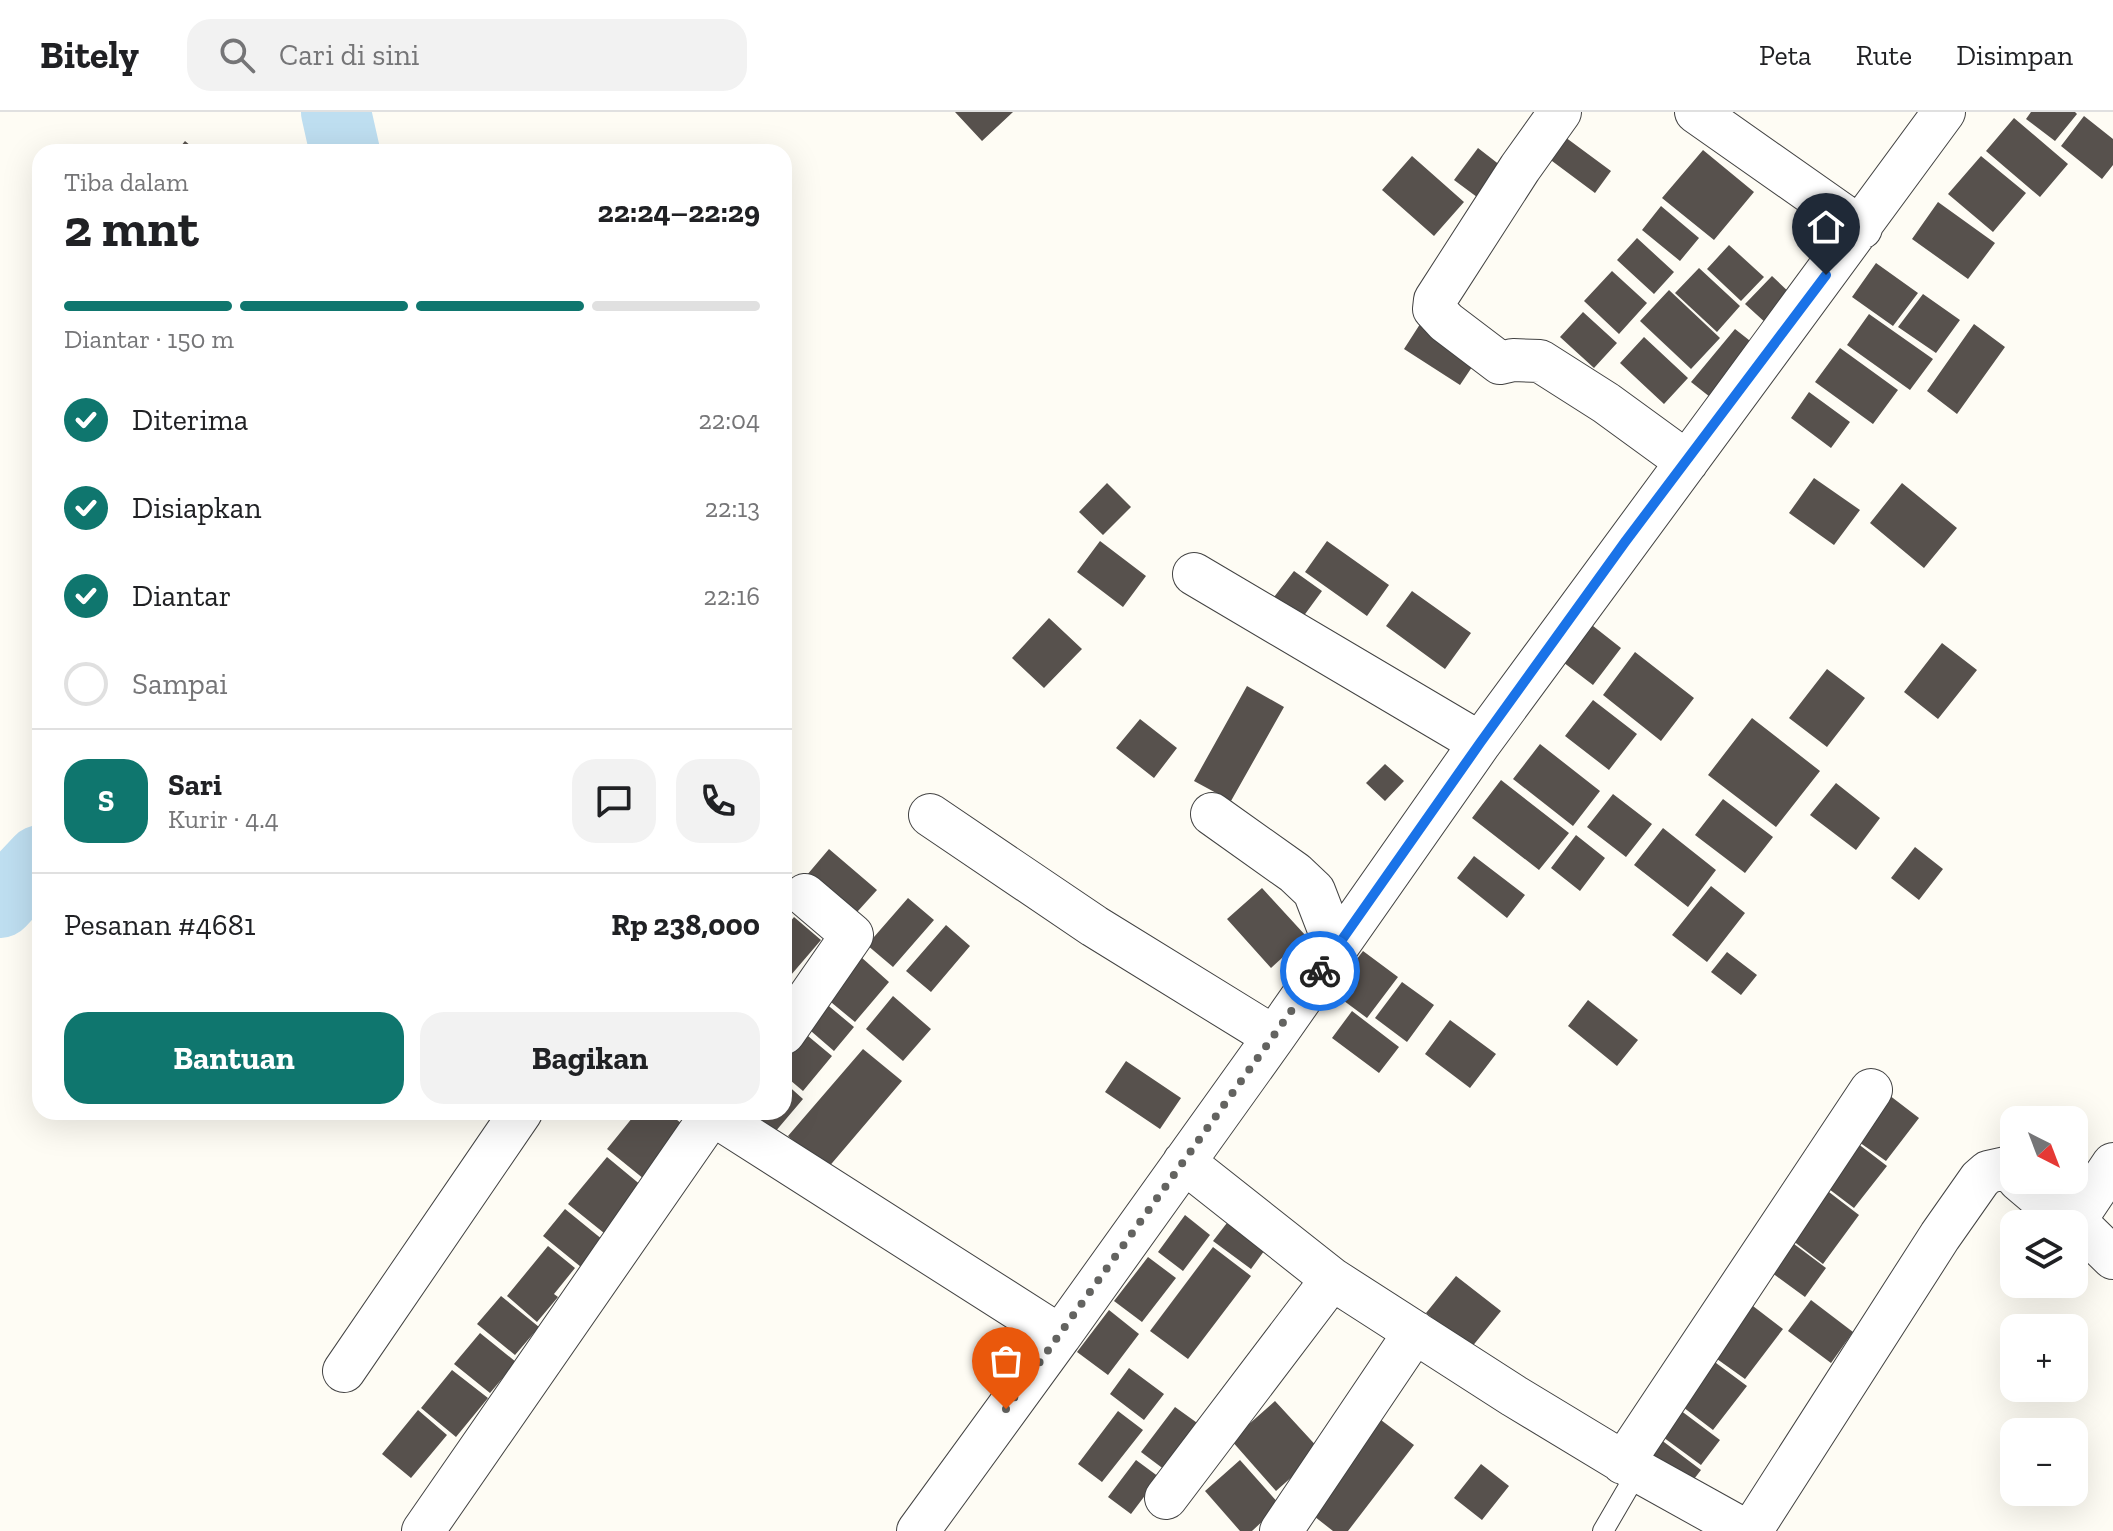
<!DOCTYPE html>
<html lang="id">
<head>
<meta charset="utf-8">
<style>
	body { margin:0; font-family:"Zilla Slab",serif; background:#f2f2f2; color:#202124; height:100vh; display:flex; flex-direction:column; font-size:30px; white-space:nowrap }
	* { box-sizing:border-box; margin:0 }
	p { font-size:26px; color:#757577 }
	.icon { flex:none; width:44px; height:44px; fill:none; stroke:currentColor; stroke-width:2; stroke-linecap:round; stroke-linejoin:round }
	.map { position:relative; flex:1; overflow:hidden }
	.details { position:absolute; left:32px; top:32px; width:760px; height:976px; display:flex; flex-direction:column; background:#fff; border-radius:24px; box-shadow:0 8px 32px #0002 }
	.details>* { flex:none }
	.needle { width:52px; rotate:138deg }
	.tools { position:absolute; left:2000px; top:994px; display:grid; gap:16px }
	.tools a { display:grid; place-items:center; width:88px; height:88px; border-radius:16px; background:#fff; box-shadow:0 8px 32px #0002; font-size:40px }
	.pin { position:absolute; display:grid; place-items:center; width:68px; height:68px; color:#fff; margin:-82px -34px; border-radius:50% 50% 50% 0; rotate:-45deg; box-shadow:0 0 8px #0007 }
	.pin .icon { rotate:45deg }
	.courier { position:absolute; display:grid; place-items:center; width:80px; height:80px; margin:-40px; border:6px solid #1a73e8; border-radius:50%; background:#fff; color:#222; box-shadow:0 2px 10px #0007 }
	.overview em { font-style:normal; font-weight:800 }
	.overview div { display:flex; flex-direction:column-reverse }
	.overview { display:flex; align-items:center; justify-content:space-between; height:136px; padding:0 32px }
	h1 { font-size:52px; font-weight:800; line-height:60px }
	.bar { display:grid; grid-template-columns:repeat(4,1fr); gap:12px 8px; align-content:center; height:96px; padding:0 32px }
	.bar i { height:10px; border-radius:6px; background:#e0e0e0 }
	.bar .active { background:#0f766e }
	.bar p { grid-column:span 4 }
	.line { display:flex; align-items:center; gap:20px; padding:0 32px; border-top:2px solid #e0e0e0 }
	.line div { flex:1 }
	.round { display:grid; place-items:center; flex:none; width:84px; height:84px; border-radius:24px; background:#f2f2f2 }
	ol { padding:0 32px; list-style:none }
	li { display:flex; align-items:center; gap:24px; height:88px }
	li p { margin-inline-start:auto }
	li .icon { padding:8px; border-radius:50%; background:#0f766e; color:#fff; stroke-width:4 }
	li:last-child { color:#757577 }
	li i { width:44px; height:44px; border:4px solid #e0e0e0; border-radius:50% }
	.button { display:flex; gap:16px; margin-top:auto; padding:16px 32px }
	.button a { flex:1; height:92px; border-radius:24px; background:#0f766e; color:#fff; font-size:32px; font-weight:800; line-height:92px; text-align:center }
	.button a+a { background:#f2f2f2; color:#202124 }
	header { display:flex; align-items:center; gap:48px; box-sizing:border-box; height:112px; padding:0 40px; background:#fff; border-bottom:2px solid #e0e0e0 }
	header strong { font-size:38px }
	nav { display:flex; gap:44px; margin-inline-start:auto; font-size:28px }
	.search { width:560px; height:72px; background:#f2f2f2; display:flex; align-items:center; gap:20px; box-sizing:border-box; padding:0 28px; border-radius:24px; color:#757577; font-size:30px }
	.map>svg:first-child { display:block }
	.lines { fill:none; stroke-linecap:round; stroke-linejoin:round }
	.river { stroke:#bedef0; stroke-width:70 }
	.building { fill:#57514d }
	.service-casing { stroke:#434343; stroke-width:22 }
	.minor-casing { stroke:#434343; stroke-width:44 }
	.service { stroke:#fff; stroke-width:20 }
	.minor { stroke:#fff; stroke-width:42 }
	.done { stroke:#636360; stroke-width:8; stroke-dasharray:0 14.4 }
	.route { stroke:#1a73e8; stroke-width:10 }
</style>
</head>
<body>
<header>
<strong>Bitely</strong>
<div class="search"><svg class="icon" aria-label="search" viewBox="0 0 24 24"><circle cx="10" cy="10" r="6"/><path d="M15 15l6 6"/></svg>Cari di sini</div>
<nav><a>Peta</a><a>Rute</a><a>Disimpan</a></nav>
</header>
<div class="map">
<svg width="2113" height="1419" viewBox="0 0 2113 1419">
	<rect width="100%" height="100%" fill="#fefcf4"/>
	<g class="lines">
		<path class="river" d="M336,0L345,40
			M0,791L40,748"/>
	</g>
	<path class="building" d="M955,0H1013L982,29Z
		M2031,0H2075L2077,2L2055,29L2026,7Z
		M2084,4L2113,27V53L2102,67L2061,34Z
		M2014,6L2068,52L2040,85L1986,39Z
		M1565,25L1611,59L1595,81L1548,46Z
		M185,29L198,40H176Z
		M1478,36L1505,57L1481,88L1454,68Z
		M1703,38L1754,80L1714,128L1662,86Z
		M1412,44L1464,90L1434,124L1382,78Z
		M1981,44L2026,81L1993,120L1948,82Z
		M1938,90L1995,131L1968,167L1912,127Z
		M1661,94L1699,126L1680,149L1642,118Z
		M1637,126L1674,160L1654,182L1617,148Z
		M1729,133L1764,165L1741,189L1707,157Z
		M1876,151L1918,181L1893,214L1852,185Z
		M1699,156L1740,194L1717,220L1675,181Z
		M1612,159L1647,191L1619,222L1584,189Z
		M1772,164L1793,184L1767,212L1745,192Z
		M1669,178L1720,226L1691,257L1640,209Z
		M1923,182L1960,208L1936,241L1898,215Z
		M1583,200L1617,231L1594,256L1560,225Z
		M1869,202L1933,247L1910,278L1847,233Z
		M1422,209L1478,246L1460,273L1404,237Z
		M1974,212L2005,235L1957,302L1927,279Z
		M1735,217L1754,232L1710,285L1691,270Z
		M1644,225L1688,266L1664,292L1620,251Z
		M1840,236L1898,278L1873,312L1815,270Z
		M1809,280L1850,310L1831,336L1791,306Z
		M1814,366L1860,398L1834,433L1789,401Z
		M1107,371L1131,395L1103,423L1079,400Z
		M1902,371L1957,416L1924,456L1870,411Z
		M1100,429L1146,464L1123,495L1077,460Z
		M1327,429L1389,473L1367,504L1305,460Z
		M1294,459L1322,479L1300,509L1271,489Z
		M1412,479L1471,521L1445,557L1386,514Z
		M1049,506L1082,537L1044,576L1012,546Z
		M1588,510L1621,536L1593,573L1559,547Z
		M1942,531L1977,558L1938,607L1904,580Z
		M1635,540L1694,586L1661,629L1603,583Z
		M1827,557L1865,586L1827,635L1789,606Z
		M1247,574L1284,595L1231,689L1194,669Z
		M1593,588L1637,622L1609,658L1565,624Z
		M1752,606L1820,659L1776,715L1708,663Z
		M1140,607L1177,636L1154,666L1116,636Z
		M1540,632L1600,679L1573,714L1513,667Z
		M1385,652L1404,669L1385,689L1366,671Z
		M1501,668L1569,721L1539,758L1472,706Z
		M1836,671L1880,706L1856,738L1810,703Z
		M1613,682L1652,712L1626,745L1587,715Z
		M1723,687L1773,725L1745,761L1695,723Z
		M1663,716L1716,758L1688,795L1634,753Z
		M1576,723L1605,746L1580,779L1551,756Z
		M1915,735L1943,757L1919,788L1891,766Z
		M829,737L877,778L848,810L801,770Z
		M1474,744L1525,783L1507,806L1457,766Z
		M1711,774L1745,801L1707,850L1672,823Z
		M1262,776L1306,824L1271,856L1227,807Z
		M908,786L934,808L893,855L867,833Z
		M794,805L821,828L791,863L784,857V817Z
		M946,813L970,834L931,880L906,859Z
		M1363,839L1398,865L1367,906L1332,880Z
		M1727,840L1757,863L1741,883L1711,860Z
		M861,845L889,870L855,910L826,886Z
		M1402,870L1434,893L1407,930L1375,906Z
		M893,884L931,917L903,949L866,917Z
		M1588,888L1638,928L1617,954L1568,914Z
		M824,890L854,915L834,939L804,913Z
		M1352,899L1399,935L1379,961L1332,926Z
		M1450,908L1496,942L1470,976L1425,942Z
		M802,919L832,944L803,979L784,963V939Z
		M863,937L902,969L827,1057L788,1024Z
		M1126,949L1181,986L1160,1017L1105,980Z
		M784,970L803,987L775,1020L753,1000H784Z
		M1889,983L1919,1006L1886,1049L1856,1028Z
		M637,1000H667L686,1015L644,1067L607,1037Z
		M1857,1031L1887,1054L1854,1096L1825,1074Z
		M607,1045L642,1074L604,1121L568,1092Z
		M1825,1077L1859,1103L1823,1152L1788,1125Z
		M565,1097L603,1128L581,1155L543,1124Z
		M1185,1103L1210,1123L1183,1159L1158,1140Z
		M1230,1107L1267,1135L1251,1157L1213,1129Z
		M1786,1126L1826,1156L1805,1185L1764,1155Z
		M548,1134L575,1156L554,1182L558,1185L537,1210L507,1184Z
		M1213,1135L1251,1164L1188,1247L1150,1219Z
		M1148,1145L1176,1166L1142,1210L1114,1189Z
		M1456,1164L1501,1199L1471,1236L1426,1201Z
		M501,1184L539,1215L515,1243L477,1212Z
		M1811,1188L1853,1220L1831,1251L1788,1219Z
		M1749,1191L1783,1217L1745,1267L1710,1242Z
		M1109,1198L1139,1222L1108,1263L1077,1240Z
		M480,1221L516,1250L490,1281L454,1252Z
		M1712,1248L1747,1274L1713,1318L1679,1292Z
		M1129,1256L1164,1282L1144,1308L1110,1282Z
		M452,1258L488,1286L456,1325L421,1296Z
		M1275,1289L1321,1339L1276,1379L1231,1328Z
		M1672,1292L1720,1328L1701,1353L1652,1317Z
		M1175,1295L1207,1318L1173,1364L1141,1340Z
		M418,1298L447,1323L411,1366L382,1342Z
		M1118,1299L1143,1318L1102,1370L1078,1352Z
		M1381,1308L1414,1333L1348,1419H1333L1310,1401Z
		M1660,1327L1701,1358L1684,1380L1643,1349Z
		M1136,1348L1159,1365L1131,1402L1108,1385Z
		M1240,1348L1280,1393L1252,1419H1240L1205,1379Z
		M1481,1352L1509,1374L1482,1408L1454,1386Z"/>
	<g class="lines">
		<defs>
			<path id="service" d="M1603,1419L1638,1359"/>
			<path id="minor" d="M1560,0L1520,56L1435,188L1434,197L1446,210L1500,251L1513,248L1540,249L1606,291L1687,350
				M1696,0L1861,116
				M1194,462L1480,631
				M1212,702L1295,761L1314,779L1336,836
				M930,703L1094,814L1274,925
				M784,921L852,823L805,783
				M1184,1050L1332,1167L1514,1284L1638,1359L1746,1419
				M2019,1068L2059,1102L2070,1104L2082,1098L2113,1052
				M2070,1104L2113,1146
				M344,1259L521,1000
				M1623,1351L1871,978
				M1166,1386L1332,1167
				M423,1419L712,1002L1060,1224L1274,925L1480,631L1944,0
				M918,1419L1060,1224
				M1281,1419L1415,1220
				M1751,1419L1940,1124L1980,1067L1988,1060L2006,1056L2014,1063"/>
		</defs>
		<use href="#service" class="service-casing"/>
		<use href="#minor" class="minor-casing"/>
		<use href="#service" class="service"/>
		<use href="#minor" class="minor"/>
	</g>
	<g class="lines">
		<path class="done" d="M1006,1297L1320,859"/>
		<path class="route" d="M1320,859L1480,631L1625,430L1826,163"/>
	</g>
</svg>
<div class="tools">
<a><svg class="needle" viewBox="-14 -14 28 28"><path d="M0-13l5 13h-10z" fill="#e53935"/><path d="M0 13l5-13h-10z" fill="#757577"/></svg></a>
<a><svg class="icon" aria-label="layers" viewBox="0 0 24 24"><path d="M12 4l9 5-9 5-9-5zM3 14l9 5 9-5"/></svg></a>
<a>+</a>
<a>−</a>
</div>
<div class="pin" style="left:1006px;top:1297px;background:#ea580c"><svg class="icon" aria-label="bag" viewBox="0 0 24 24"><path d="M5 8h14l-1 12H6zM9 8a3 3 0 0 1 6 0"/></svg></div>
<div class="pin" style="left:1826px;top:163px;background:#1f2937"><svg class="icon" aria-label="home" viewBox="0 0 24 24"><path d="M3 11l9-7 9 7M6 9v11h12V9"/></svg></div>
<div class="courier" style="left:1320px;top:859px"><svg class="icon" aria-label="bike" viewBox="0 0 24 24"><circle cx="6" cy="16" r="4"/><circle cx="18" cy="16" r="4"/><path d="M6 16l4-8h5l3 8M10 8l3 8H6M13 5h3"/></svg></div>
<section class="details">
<div class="overview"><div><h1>2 mnt</h1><p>Tiba dalam</p></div><em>22:24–22:29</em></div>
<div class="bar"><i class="active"></i><i class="active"></i><i class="active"></i><i></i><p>Diantar · 150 m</p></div>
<ol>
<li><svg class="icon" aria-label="check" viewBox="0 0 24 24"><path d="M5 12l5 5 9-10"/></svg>Diterima<p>22:04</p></li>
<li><svg class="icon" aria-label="check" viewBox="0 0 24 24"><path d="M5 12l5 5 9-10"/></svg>Disiapkan<p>22:13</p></li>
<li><svg class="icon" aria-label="check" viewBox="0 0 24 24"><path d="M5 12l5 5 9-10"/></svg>Diantar<p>22:16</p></li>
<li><i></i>Sampai</li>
</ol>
<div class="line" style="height:144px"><b class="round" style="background:#0f766e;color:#fff">S</b><div><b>Sari</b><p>Kurir · 4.4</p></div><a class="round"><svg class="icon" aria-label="chat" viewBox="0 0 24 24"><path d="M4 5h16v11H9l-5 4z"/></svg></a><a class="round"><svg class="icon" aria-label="phone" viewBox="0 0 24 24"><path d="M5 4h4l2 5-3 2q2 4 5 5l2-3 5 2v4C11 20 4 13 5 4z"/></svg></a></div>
<div class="line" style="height:104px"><div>Pesanan #4681</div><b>Rp 238,000</b></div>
<div class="button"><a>Bantuan</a><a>Bagikan</a></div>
</section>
</div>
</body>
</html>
